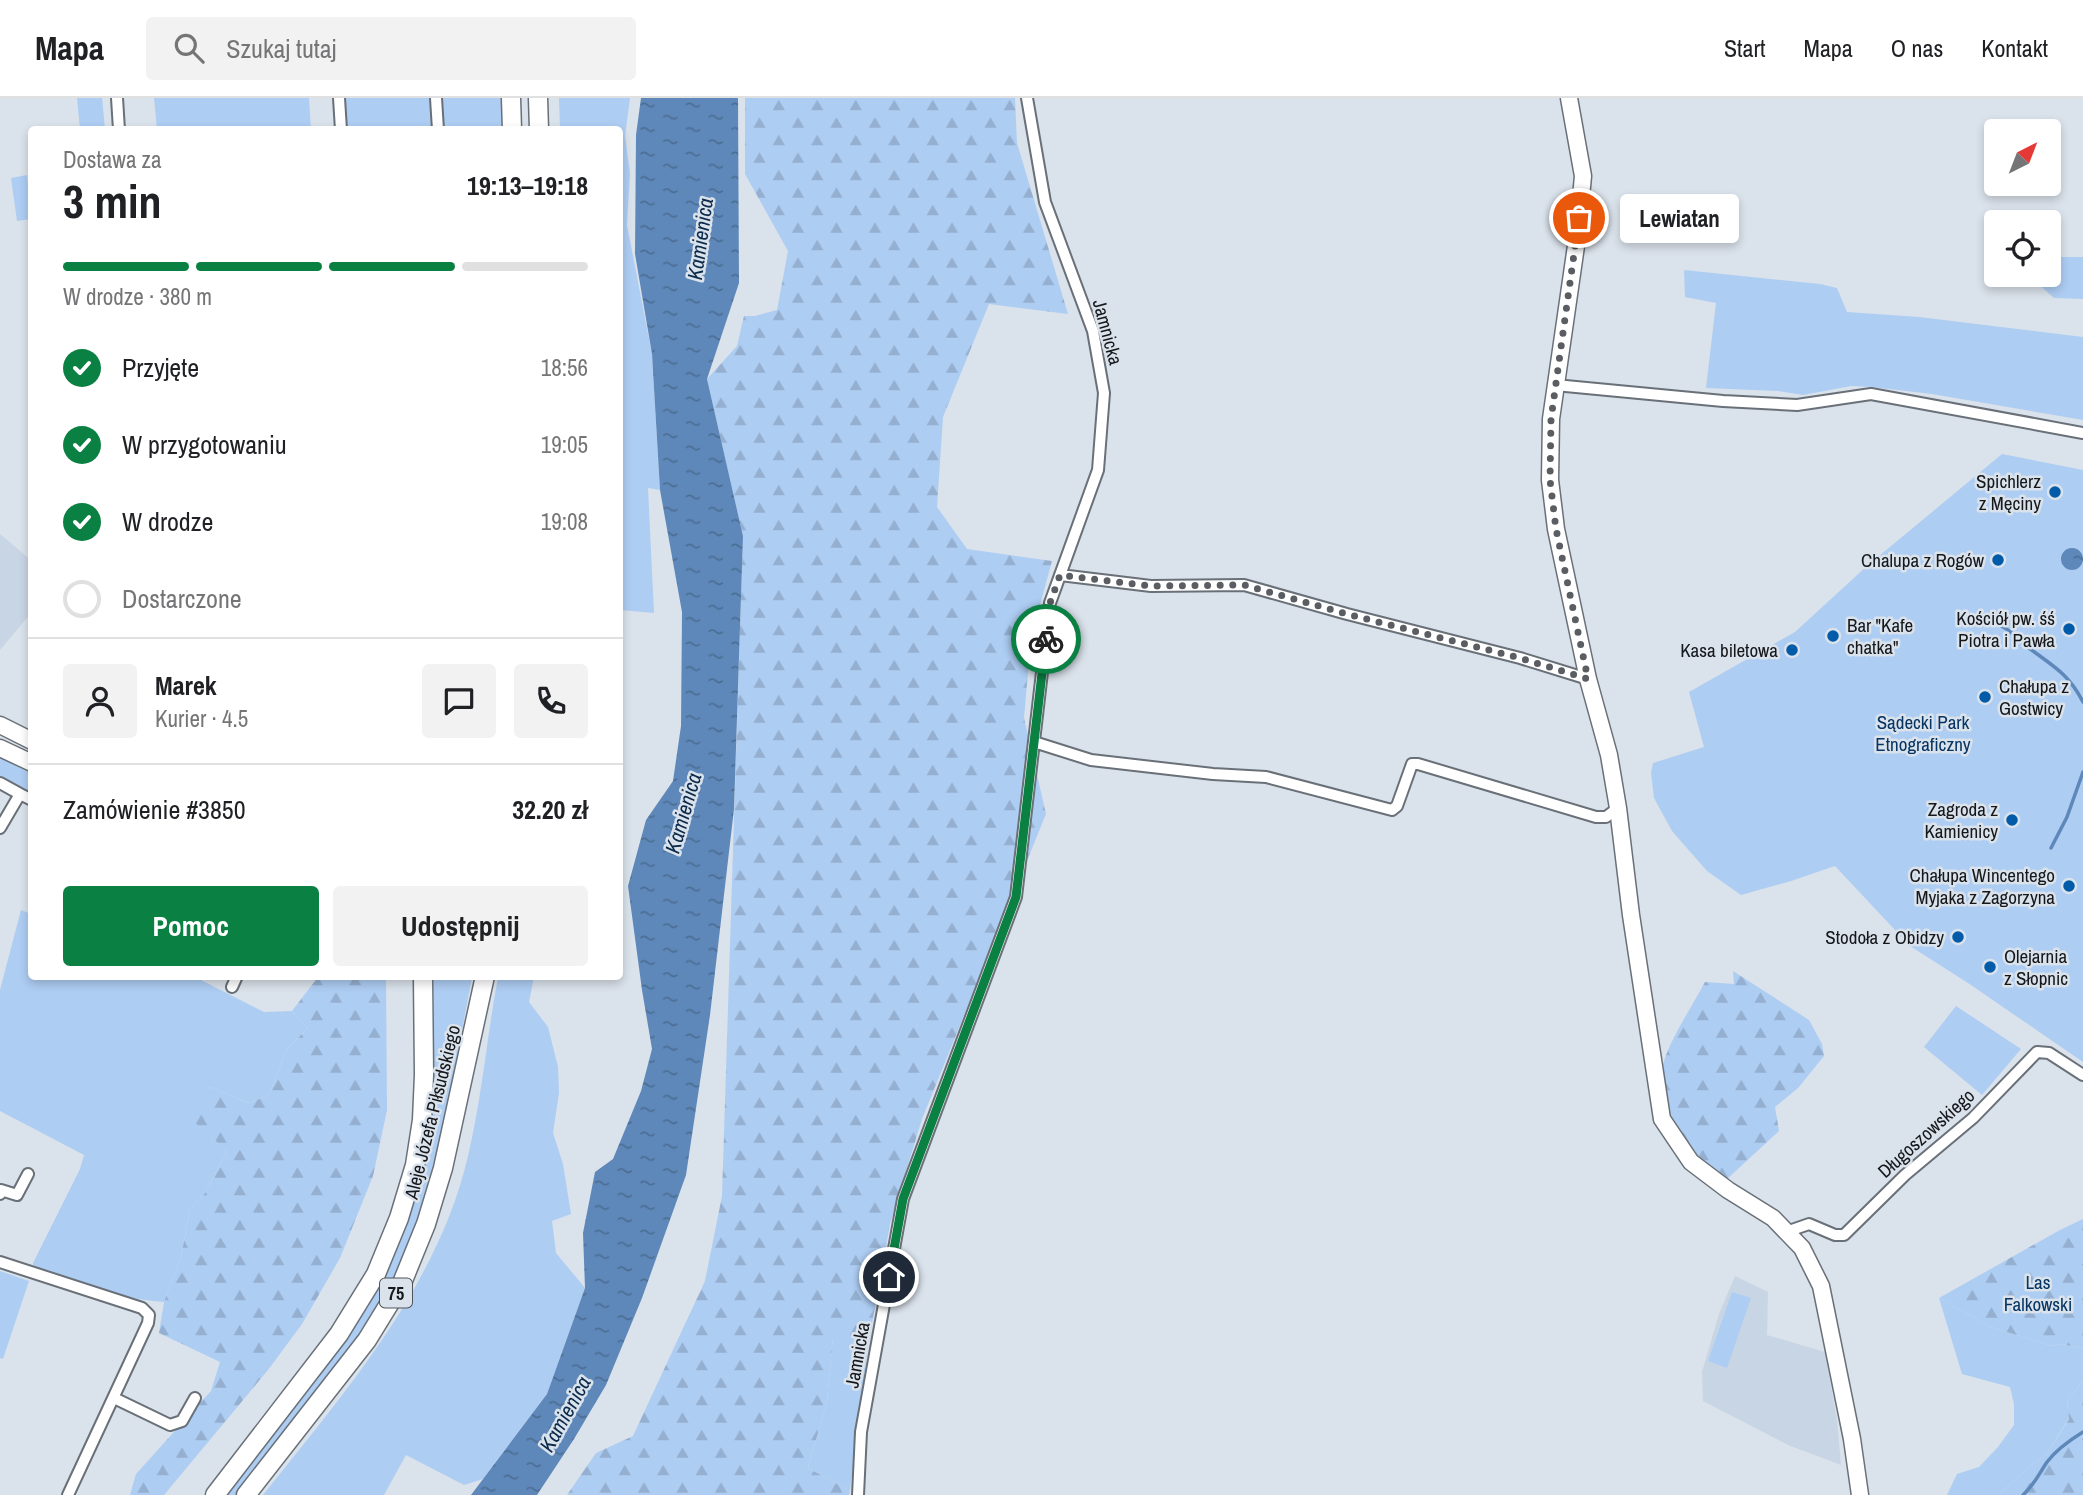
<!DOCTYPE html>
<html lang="pl">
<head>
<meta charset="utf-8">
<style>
	body { margin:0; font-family:"Archivo Narrow",sans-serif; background:#f2f2f2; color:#202124; height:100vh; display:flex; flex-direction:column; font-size:26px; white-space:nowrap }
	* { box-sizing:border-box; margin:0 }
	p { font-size:23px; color:#757577 }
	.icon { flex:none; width:38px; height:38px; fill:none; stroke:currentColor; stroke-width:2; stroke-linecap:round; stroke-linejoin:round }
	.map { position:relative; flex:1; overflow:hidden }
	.side { position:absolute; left:28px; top:28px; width:595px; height:854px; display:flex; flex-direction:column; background:#fff; border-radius:7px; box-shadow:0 4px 10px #0003 }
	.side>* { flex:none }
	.needle { width:46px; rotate:42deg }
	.fabs { position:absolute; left:1984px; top:21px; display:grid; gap:14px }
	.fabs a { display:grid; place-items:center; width:77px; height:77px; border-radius:7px; background:#fff; box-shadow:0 4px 10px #0003; font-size:35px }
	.pin { position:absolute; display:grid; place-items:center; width:60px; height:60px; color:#fff; margin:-30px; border:4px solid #fff; border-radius:50%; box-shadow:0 2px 7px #0007 }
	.courier { position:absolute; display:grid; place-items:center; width:70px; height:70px; margin:-35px; border:5px solid #0b8043; border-radius:50%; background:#fff; color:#222; box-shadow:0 2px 9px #0007 }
	.bubble { position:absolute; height:49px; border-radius:7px; background:#fff; box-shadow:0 4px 10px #0003; font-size:23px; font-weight:700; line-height:49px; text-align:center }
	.summary em { font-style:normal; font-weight:700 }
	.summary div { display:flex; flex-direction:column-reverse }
	.summary { display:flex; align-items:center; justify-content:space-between; height:119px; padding:0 35px }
	h1 { font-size:46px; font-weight:700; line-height:52px }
	.bar { display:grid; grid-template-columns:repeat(4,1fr); gap:10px 7px; align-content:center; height:84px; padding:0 35px }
	.bar i { height:9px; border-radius:5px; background:#e0e0e0 }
	.bar .on { background:#0b8043 }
	.bar p { grid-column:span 4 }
	.line { display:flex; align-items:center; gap:18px; padding:0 35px; border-top:2px solid #e0e0e0 }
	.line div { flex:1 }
	.round { display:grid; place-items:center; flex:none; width:74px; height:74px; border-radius:7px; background:#f2f2f2 }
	ol { padding:0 35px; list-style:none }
	li { display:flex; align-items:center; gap:21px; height:77px }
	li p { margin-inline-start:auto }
	li .icon { padding:7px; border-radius:50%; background:#0b8043; color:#fff; stroke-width:4 }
	li:last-child { color:#757577 }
	li i { width:38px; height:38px; border:4px solid #e0e0e0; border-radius:50% }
	.action { display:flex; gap:14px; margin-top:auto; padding:14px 35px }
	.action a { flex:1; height:80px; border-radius:7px; background:#0b8043; color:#fff; font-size:28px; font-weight:700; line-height:80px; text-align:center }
	.action a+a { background:#f2f2f2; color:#202124 }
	header { display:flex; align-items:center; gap:42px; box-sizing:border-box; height:98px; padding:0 35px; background:#fff; border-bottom:2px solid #e0e0e0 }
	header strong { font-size:33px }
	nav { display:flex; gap:38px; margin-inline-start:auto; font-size:24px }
	.search { width:490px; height:63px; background:#f2f2f2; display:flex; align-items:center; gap:18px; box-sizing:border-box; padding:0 24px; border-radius:7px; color:#757577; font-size:26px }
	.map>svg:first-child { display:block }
	.built { fill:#c8d5e4 }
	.green { fill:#aecdf3 }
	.forest { fill:url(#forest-firs) }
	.water { fill:url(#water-ripples) }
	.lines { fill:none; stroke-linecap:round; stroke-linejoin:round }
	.stream { stroke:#5e88b9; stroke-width:3.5 }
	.street-casing { stroke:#697078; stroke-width:14 }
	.secondary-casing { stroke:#697078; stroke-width:19 }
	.primary-casing { stroke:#697078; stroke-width:21 }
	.street { stroke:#fff; stroke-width:10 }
	.secondary { stroke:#fff; stroke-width:16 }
	.primary { stroke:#fff; stroke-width:18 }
	.done { stroke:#5a5e63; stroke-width:7; stroke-dasharray:0 12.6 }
	.route { stroke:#0b8043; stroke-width:9 }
	.poi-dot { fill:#015ba8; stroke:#dae2eb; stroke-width:2.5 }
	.labels { text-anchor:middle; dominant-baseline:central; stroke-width:5; stroke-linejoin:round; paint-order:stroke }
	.shield { fill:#dae2eb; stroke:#505459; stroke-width:2 }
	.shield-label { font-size:18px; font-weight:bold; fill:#15171a }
	.street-label { font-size:19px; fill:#15171a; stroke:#dae2eb }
	.poi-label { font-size:19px; fill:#15171a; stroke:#dae2eb; text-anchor:end }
	.park-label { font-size:19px; fill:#063563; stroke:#dae2eb }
	.water-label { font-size:21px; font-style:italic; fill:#0b2a4b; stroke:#dae2eb }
</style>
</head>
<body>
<header>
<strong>Mapa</strong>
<div class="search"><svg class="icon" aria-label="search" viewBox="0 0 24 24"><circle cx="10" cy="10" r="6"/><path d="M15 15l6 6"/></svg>Szukaj tutaj</div>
<nav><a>Start</a><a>Mapa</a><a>O nas</a><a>Kontakt</a></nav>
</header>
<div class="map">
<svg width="2083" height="1397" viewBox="0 0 2083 1397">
	<defs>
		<pattern id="forest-firs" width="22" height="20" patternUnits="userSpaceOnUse" patternTransform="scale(1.75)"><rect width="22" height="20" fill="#aecdf3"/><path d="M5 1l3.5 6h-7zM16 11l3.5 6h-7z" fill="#95afd0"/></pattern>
		<pattern id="water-ripples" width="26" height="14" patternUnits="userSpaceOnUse" patternTransform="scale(1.75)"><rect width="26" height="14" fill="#5e88b9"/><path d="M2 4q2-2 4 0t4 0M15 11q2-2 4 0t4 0" fill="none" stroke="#4c6e96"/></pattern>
	</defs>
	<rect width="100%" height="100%" fill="#dae2eb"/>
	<path class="built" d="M0,436L32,463L31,515L0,552Z
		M1735,1178L1768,1194L1767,1237L1825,1254L1837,1322L1841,1367L1788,1347L1703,1303L1702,1274L1719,1216Z"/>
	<path class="green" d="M77,0H102L105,31H80Z
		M154,0H309L311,31H157Z
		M339,0H512L513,31H341Z
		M559,0H630L625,38L630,75L627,127L652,256L660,392L648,390L654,515L620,512V32L560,31Z
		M27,77L31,121L17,123L11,80Z
		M2049,159H2083V201L2054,200L2028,177H2049Z
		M1684,172L1820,186L1837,190L1847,214L1919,219L2083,239V322L1932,296L1872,289L1851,288L1803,297L1778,293L1706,290L1716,205L1685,199Z
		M2002,356L2083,372V964L1968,885L1910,848L1835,768L1791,783L1741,797L1707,773L1672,733L1654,700L1651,675L1653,665L1704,649L1689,594L1795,534L1867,468Z
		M0,657L31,672V695L0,678Z
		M21,812L31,816L32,878L195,879L264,914L292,913L308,930L287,951L269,997L249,1005L210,989L184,1014L227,1053L205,1095L190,1111L181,1159L164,1204C118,1201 76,1184 33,1170V1165L80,1071L84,1057L0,1013V892Z
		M434,879H472L444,1029L413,1134L396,1177L367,1228L236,1397H224C268,1342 316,1288 354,1229C388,1177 412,1119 425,1058C437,1003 433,935 434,879Z
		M498,879H534L529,904L548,929L558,969L559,995L553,1035L563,1066L571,1116L552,1123L556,1155L585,1190L547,1296L483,1381L464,1387L406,1357L384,1397H263C344,1295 438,1188 468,1058C482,999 487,938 498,879Z
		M1956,908L2021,951L1982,997L1924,949Z
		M0,1173L29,1183L3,1261L0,1260Z
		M1732,1194L1751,1200L1727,1270L1708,1263Z
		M1939,1200L1991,1229L2052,1248L2062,1246L2083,1251V1282L2067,1304L2069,1320L2046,1357L2030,1368L1998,1397H1947L1957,1376L1979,1369L1998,1349L2014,1327V1306L2010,1289L1962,1276Z
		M833,1239L868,1248L850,1393L808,1370L827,1303Z"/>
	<path class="forest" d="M745,0H1015L1017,45L1068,216L989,206L943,319L937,409L967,451L1052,463L1031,540L1024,620L1046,716L922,1021L890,1126L868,1248L833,1240L827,1303L808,1370L850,1393L849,1397H567L596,1355L633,1338L705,1183L722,1098L743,438L707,281L737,248L744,218H755L777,212L788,153L745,76Z
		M1733,873L1809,922L1822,946L1824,958L1798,990L1775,1009L1779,1033L1727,1081C1718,1075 1707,1070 1700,1062C1678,1039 1655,1005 1662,971C1667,945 1692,909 1705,884L1734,886Z
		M318,879H386L387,1012L373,1078L340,1160L302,1226L268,1272L164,1397H130L136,1376L211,1293L220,1264L159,1235L164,1204L181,1159L190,1111L205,1095L227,1053L183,1014L210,989L249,1005L269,997L287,951L308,930L292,913Z
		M2083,1121V1251L2062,1246L2052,1248L1991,1229L1939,1200L2060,1132Z
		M2083,1282V1397H1998L2030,1368L2046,1357L2069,1321L2067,1304Z"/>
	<path class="water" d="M641,0H738L739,185L707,281L743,438L734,711L710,917L686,1077L642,1200L606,1287L574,1341L537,1397H471L547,1296L585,1190L583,1135L595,1074L613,1061L641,993L652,951L642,892L628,788L646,722L673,683L681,628L682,514L660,392L652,256L635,156L636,37Z
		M2061 461a11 11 0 1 1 22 0a11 11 0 1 1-22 0Z"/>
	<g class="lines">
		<path class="stream" d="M1989,524C2007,527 2015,539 2029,550C2053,568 2069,576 2083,604
			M2051,750L2067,719L2083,674
			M2023,1397C2034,1387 2039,1376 2047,1364C2057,1351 2070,1342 2083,1334"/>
		<defs>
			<path id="street" d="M117,0L119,32
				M339,0L341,32
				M436,0L438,32
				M1555,287L1723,303L1797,307L1871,296L2083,335
				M1060,477L1151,488L1244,487L1347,516L1520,560L1588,581
				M1034,644L1091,662L1213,676L1266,679L1392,712L1397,708L1412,666H1418L1596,719H1606L1618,710
				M0,685L20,696
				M0,730L20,696L32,702
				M232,889L237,878
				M0,1096L1,1092L17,1097L28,1076
				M1786,1134L1809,1126L1835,1137H1844L1905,1077L1973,1020L2037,954L2049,955L2083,977
				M0,1164L142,1210L149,1217L148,1225L68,1397
				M114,1300L170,1327L182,1323L195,1300
				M858,1397L861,1334L903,1101L1016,799L1050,505L1098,372L1104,295L1093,233L1045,104L1027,0"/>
			<path id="secondary" d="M1569,0L1583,78L1577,141L1551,321L1550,382L1556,431L1588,581L1609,657L1618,710L1631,817L1662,1021L1691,1064L1728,1092L1773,1120L1802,1150L1821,1188L1852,1341L1860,1397
				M0,627L32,643
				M0,650L32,665"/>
			<path id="primary" d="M511,0L512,32
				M538,0L539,32
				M215,1397L339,1236L376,1176L399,1120L415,1067L422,1022L424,977L423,878
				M246,1397L367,1242L402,1185L426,1126L443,1070L485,878"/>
		</defs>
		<use href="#street" class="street-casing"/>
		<use href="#secondary" class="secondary-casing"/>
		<use href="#primary" class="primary-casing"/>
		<use href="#street" class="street"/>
		<use href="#secondary" class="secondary"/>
		<use href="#primary" class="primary"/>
	</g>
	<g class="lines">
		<path class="done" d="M1046,541L1050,505L1060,477L1151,488L1244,487L1347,516L1520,560L1588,581L1556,431L1550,382L1551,321L1579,120"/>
		<path class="route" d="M889,1179L903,1101L1016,799L1046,541"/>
	</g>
	<g class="poi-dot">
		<circle cx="2055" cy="394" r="7"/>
		<circle cx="1998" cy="462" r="7"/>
		<circle cx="2069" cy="531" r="7"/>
		<circle cx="1833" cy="538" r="7"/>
		<circle cx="1792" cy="552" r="7"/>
		<circle cx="1985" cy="599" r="7"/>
		<circle cx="2012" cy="722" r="7"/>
		<circle cx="2069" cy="788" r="7"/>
		<circle cx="1958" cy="839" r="7"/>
		<circle cx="1990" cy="869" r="7"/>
	</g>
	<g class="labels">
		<rect class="shield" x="380" y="1180.5" width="32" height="29" rx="5"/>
		<g class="shield-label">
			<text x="396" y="1195">75</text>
		</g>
		<g class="street-label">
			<text transform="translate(1108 234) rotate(75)">Jamnicka</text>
			<text transform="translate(432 1014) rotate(-76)">Aleje Józefa Piłsudskiego</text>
			<text transform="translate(1926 1035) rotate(-42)">Długoszowskiego</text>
			<text transform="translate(857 1257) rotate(-80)">Jamnicka</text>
		</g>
		<g class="poi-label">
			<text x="2041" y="383">Spichlerz<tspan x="2041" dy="22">z Męciny</tspan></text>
			<text x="1984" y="462">Chalupa z Rogów</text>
			<text x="2055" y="520">Kościół pw. śś<tspan x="2055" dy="22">Piotra i Pawła</tspan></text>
			<text x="1847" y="527" text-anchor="start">Bar "Kafe<tspan x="1847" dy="22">chatka"</tspan></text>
			<text x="1778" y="552">Kasa biletowa</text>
			<text x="1999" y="588" text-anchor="start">Chałupa z<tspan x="1999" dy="22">Gostwicy</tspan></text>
			<text x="1998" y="711">Zagroda z<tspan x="1998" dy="22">Kamienicy</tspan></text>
			<text x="2055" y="777">Chałupa Wincentego<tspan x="2055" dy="22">Myjaka z Zagorzyna</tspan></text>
			<text x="1944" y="839">Stodoła z Obidzy</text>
			<text x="2004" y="858" text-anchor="start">Olejarnia<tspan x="2004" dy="22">z Słopnic</tspan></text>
		</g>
		<g class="park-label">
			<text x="1923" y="624">Sądecki Park<tspan x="1923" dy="22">Etnograficzny</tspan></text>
			<text x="2038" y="1184">Las<tspan x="2038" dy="22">Falkowski</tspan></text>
		</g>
		<g class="water-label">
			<text transform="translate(700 141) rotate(-82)">Kamienica</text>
			<text transform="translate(683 715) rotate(-74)">Kamienica</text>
			<text transform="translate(565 1316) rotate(-61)">Kamienica</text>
		</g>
	</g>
</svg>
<div class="fabs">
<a><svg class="needle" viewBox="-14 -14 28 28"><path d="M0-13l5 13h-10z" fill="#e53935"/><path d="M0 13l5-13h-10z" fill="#757577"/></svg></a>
<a><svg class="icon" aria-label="locate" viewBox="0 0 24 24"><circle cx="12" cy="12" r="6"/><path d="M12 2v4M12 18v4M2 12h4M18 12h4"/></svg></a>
</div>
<div class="pin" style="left:1579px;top:120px;background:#ea580c"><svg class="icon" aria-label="bag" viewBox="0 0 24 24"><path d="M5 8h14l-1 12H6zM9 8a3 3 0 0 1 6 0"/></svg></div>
<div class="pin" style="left:889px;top:1179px;background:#1f2937"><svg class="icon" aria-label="home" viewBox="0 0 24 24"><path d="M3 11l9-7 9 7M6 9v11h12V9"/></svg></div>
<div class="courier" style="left:1046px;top:541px"><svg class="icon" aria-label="bike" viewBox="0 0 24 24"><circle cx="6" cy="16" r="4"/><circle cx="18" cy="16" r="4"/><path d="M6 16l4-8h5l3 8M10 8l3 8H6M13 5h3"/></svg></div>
<div class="bubble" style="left:1620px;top:96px;width:119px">Lewiatan</div>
<section class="side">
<div class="summary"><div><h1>3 min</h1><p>Dostawa za</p></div><em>19:13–19:18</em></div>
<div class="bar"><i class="on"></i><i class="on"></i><i class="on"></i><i></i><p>W drodze · 380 m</p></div>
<ol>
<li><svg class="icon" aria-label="check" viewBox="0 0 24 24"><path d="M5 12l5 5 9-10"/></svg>Przyjęte<p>18:56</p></li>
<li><svg class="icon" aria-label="check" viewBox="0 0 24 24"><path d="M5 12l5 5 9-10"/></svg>W przygotowaniu<p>19:05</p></li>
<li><svg class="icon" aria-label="check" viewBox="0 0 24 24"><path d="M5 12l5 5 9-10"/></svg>W drodze<p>19:08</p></li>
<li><i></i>Dostarczone</li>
</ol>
<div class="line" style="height:126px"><a class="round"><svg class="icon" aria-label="person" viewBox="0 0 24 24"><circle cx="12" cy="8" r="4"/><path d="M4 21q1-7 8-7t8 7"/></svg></a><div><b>Marek</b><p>Kurier · 4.5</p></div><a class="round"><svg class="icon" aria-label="chat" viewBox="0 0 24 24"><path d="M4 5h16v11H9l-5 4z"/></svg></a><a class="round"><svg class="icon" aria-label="phone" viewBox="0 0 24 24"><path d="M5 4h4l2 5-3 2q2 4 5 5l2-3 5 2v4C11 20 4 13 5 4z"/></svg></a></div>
<div class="line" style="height:91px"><div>Zamówienie #3850</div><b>32.20 zł</b></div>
<div class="action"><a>Pomoc</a><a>Udostępnij</a></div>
</section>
</div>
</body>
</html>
